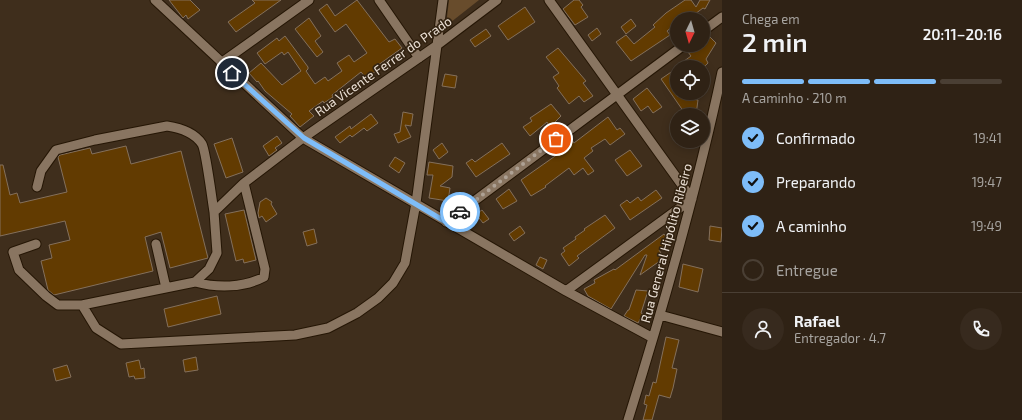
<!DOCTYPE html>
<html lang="pt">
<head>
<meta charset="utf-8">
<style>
	body { margin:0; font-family:"Exo 2",sans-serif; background:#372a1e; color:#f1f3f6; height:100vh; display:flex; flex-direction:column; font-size:15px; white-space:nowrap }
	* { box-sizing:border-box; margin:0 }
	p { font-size:13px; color:#a7a4a0 }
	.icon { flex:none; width:22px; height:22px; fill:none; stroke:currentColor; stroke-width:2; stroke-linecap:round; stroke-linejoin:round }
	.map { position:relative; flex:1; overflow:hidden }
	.sheet { display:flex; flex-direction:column; background:#2f2215; width:300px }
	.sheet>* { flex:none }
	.needle { width:26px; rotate:185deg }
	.controls { position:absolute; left:670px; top:12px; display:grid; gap:8px }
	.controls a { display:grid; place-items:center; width:40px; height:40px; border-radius:50%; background:#2f2215; box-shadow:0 2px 10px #0003,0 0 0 1px #4a3f34; font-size:20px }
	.pin { position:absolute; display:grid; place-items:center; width:34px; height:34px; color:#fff; margin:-17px; border:2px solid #fff; border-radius:50%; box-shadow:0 1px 4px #0007 }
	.courier { position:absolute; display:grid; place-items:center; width:40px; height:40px; margin:-20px; border:3px solid #7ebdf9; border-radius:50%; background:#fff; color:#222; box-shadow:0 1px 5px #0007 }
	.summary em { font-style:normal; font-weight:600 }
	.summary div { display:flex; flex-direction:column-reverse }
	.summary { display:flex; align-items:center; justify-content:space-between; height:68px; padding:0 20px }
	h1 { font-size:26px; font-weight:600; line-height:30px }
	.bar { display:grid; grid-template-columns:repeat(4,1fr); gap:6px 4px; align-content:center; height:48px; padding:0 20px }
	.bar i { height:5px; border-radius:3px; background:#4a3f34 }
	.bar .selected { background:#7ebdf9 }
	.bar p { grid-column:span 4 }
	.line { display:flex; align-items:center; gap:10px; padding:0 20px; border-top:1px solid #4a3f34 }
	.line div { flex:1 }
	.round { display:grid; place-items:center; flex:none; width:42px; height:42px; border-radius:21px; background:#372a1e }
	ol { padding:0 20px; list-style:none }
	li { display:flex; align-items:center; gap:12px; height:44px }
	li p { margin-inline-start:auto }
	li .icon { padding:4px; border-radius:50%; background:#7ebdf9; color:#111; stroke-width:4 }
	li:last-child { color:#a7a4a0 }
	li i { width:22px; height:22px; border:2px solid #4a3f34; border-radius:50% }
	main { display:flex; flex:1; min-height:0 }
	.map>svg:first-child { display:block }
	.green { fill:#684c2c }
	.building { fill:#623b01; stroke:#84705c }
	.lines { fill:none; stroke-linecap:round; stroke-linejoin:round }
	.minor-casing { stroke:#251605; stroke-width:11 }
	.minor { stroke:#897561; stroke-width:9 }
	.done { stroke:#aea194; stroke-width:4; stroke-dasharray:0 7.2 }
	.route { stroke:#7ebdf9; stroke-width:5 }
	.labels { text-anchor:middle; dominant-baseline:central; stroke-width:3.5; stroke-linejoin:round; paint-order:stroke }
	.street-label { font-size:13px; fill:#eadfd4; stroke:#342412 }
</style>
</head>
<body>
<main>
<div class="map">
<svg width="722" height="420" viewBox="0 0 722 420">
	<rect width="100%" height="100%" fill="#3f2e1c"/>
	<path class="green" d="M449,0H479L446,26Z"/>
	<path class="building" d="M169,0H190L200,10L188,19L186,15L183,18Z
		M252,0H281L236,32L228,22L255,3Z
		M357,0L389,42L395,39L402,48L374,68L376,71L366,78L361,72L332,95L333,97L324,103L323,101L309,111L314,116L300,127L290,116L292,114L265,91L258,81L257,82L249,73L261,63L282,85L301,71L288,52L284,55L282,52L265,64L257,53L277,38L279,41L285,36L308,67V69L306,71L315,84L325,77L328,81L342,71L337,63L349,55L354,62L367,53L346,24L335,32L319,10L327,4L335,16Z
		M574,0H579L583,5L581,7L588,17L575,25L563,9Z
		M685,0H691L696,7L700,0H710L705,9L703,8L691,17L689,15L683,19H677V23L667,31L670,35L631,61L616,42L626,35L634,44L655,27L653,25L666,13Z
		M525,7L535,22L508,40L498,26Z
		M309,18L321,36L315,41L323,52L317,57L295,29Z
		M631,19L636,26L626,34L621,27Z
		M597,28L601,34L592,41L588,35Z
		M486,29L491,36L475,47L470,40Z
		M709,36L716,43L706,59L708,63L704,67H676L691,56L688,52L695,46L696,48L703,45V42Z
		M558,48L586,81L583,83L593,96L584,102L579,96L569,104L557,88L559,86L553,77L559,73L546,57Z
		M677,68V96L698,100L696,115H686L661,79Z
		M445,74L457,76L455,88L442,86Z
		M647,88L662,107L653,113L648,106L641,111L633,99Z
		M551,104L561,116L550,127L547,122L530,136L523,127L532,121L530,118Z
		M403,112L413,114L411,126L405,125L411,137L398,143L394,134L400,132Z
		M371,114L378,123L367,131L364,128L352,137L350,135L340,143L335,137L350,126L351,129Z
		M608,117L617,130L620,128L625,134L610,145L605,139L591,148L593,151L584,158L594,171L588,175L583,168L574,175L569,168L545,186L546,187L531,196L521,180L568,147L566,144L572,140L574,143Z
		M277,136L282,143L275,148L277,150L269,156L263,146Z
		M232,138L243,172L226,178L214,144Z
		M442,143L448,152L439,159L433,150Z
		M502,143L510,154L476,177L466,163L472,159L475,162Z
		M126,146L131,164L181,151L208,258L170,268L161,232L145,237L153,271L54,295L48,290L41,261L52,258L49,245L70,240L65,221L0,236V165H3L10,195L17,193L20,203L67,192L58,157L60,155L90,148L92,154Z
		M630,150L642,166L627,176L615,160Z
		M395,157L405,163L399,173L389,166Z
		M429,162L453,166L452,177L440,186L450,188L448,201L429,198L433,175H427Z
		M509,189L517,201L503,209L496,199Z
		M656,190L662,198L630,220L620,205L627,200L630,203L638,197L641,201Z
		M266,198L272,202L271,204L277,214L266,222L262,216L259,218L258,213L260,202Z
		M244,210L256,260L244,263L243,259L236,261L225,214Z
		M482,210L489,219L483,223L476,214Z
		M605,215L615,228L577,256L579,258L569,266L561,254L565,251L563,248L576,239L575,237L585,230L584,229Z
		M520,226L525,233L514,241L509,234Z
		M710,226L722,228L721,242L709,240Z
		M314,229L317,243L307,246L303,232Z
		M664,234L669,241L659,250L664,258L640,275L647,255H645L611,309L588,296L584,289L595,283L594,280L614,269L615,270Z
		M540,257L547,260L543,269L536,265Z
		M683,264L703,269L698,292L679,287Z
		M636,290L648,291L641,313L643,314L638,323L624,316L628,310H629Z
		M217,296L221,314L168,327L164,309Z
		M666,337L679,340L672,368L677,369L673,388L670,398L659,395L652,420H643L647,405L644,404L646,395L649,396L653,382L656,383Z
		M196,357L198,370L185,372L183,360Z
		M139,360L141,369L144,368L145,378L135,379L134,376L129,377L126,363Z
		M67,365L71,377L56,381L53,369Z"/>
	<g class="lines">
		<defs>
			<path id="minor" d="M155,0L303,138L566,291L653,338
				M379,0L419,58
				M549,0L692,199L566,291
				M703,31L722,17
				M221,63L309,0
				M37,187L41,171L56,150L95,140L167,126C181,128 194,132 202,144C206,151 212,200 214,212
				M446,222L684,45
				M36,244L13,252L19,270L46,296L58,305H82L195,282L209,269L217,253L214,212L244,183L303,138L436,46L497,0
				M156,244L166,288
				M195,282C217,288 243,288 264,277L265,269L244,183
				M82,305L96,328L121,344L295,335L328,328L357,313L378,298L393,283L405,263L416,203L443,0
				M660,315L722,332
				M628,420C664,305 697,190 722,72"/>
		</defs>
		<use href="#minor" class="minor-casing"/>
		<use href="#minor" class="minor"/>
	</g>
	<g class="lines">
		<path class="done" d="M460,212L556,139"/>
		<path class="route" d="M232,73L304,138L446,222L460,212"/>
	</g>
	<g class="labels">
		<g class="street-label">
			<text transform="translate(383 66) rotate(-35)">Rua Vicente Ferrer do Prado</text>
			<text transform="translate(666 243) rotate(-75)">Rua General Hipólito Ribeiro</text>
		</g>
	</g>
</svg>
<div class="controls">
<a><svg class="needle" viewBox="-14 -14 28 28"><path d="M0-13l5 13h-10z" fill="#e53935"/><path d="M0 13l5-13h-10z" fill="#a7a4a0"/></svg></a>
<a><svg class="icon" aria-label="locate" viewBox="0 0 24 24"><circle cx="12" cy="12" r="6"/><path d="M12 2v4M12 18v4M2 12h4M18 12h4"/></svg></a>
<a><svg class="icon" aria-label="layers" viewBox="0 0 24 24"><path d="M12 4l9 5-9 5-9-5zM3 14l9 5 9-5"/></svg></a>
</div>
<div class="pin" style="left:556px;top:139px;background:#ea580c"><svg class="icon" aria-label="bag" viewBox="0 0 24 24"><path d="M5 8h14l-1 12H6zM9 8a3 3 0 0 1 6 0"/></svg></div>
<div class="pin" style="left:232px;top:73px;background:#1f2937"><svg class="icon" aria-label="home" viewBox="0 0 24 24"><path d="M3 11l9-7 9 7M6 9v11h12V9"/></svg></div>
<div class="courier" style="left:460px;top:212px"><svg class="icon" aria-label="car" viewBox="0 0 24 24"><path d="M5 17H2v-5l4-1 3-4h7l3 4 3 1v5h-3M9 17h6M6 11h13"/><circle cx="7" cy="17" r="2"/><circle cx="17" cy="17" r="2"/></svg></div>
</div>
<section class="sheet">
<div class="summary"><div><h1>2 min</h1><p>Chega em</p></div><em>20:11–20:16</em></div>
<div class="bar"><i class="selected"></i><i class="selected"></i><i class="selected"></i><i></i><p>A caminho · 210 m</p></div>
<ol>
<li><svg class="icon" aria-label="check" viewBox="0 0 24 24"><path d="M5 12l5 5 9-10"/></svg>Confirmado<p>19:41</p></li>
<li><svg class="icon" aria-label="check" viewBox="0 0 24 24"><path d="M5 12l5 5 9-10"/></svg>Preparando<p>19:47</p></li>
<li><svg class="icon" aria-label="check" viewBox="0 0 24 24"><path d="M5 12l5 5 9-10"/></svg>A caminho<p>19:49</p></li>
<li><i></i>Entregue</li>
</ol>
<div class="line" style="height:72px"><a class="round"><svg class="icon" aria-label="person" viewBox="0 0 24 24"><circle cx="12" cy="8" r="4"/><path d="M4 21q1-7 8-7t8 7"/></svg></a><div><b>Rafael</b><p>Entregador · 4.7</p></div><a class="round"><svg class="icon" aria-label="phone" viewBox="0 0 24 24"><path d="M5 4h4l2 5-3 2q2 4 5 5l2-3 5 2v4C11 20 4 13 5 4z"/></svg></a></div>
</section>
</main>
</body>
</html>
